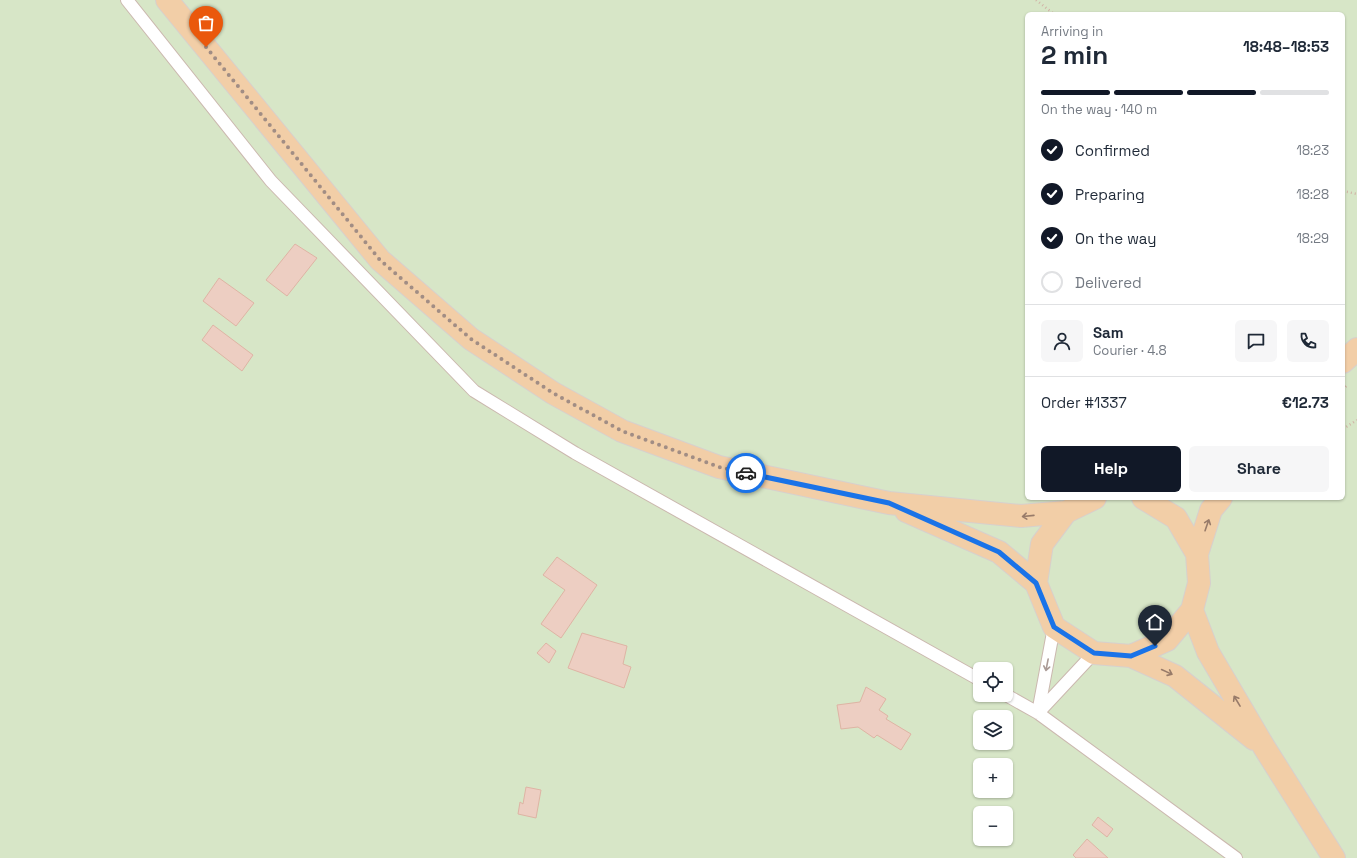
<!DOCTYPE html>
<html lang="en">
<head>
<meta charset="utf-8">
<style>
	body { margin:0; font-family:"Space Grotesk",sans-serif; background:#f6f6f7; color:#1f2937; height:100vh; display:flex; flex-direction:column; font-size:15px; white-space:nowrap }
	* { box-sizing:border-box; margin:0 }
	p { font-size:13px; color:#747a83 }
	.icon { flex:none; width:22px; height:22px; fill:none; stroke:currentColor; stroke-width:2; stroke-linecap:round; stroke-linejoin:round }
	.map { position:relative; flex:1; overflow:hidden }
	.panel { position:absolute; left:1025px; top:12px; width:320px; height:488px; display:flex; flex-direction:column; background:#fff; border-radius:6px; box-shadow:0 1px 3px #0004 }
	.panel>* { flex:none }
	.controls { position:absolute; left:973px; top:662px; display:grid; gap:8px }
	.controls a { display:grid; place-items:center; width:40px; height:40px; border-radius:6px; background:#fff; box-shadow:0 1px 3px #0004; font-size:20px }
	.pin { position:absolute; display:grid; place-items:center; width:34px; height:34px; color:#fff; margin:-41px -17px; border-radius:50% 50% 50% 0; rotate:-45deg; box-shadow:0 0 4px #0007 }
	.pin .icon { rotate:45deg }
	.courier { position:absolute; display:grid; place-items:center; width:40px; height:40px; margin:-20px; border:3px solid #1a73e8; border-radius:50%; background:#fff; color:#222; box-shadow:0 1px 5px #0007 }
	.head em { font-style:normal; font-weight:600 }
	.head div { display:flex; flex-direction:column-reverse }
	.head { display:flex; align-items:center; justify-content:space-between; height:68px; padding:0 16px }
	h1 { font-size:26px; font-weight:600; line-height:30px }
	.bar { display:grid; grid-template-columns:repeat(4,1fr); gap:6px 4px; align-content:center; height:48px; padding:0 16px }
	.bar i { height:5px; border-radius:3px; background:#e0e1e3 }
	.bar .on { background:#111827 }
	.bar p { grid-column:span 4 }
	.line { display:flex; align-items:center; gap:10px; padding:0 16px; border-top:1px solid #e0e1e3 }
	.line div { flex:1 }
	.round { display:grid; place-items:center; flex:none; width:42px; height:42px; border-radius:6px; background:#f6f6f7 }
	ol { padding:0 16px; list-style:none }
	li { display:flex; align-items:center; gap:12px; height:44px }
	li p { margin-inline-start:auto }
	li .icon { padding:4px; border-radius:50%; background:#111827; color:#fff; stroke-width:4 }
	li:last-child { color:#747a83 }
	li i { width:22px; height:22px; border:2px solid #e0e1e3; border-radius:50% }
	.action { display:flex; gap:8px; margin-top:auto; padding:8px 16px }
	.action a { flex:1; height:46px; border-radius:6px; background:#111827; color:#fff; font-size:16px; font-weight:600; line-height:46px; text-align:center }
	.action a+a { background:#f6f6f7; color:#1f2937 }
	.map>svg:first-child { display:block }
	.green { fill:#d7e6c7; fill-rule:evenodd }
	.building { fill:#edcec2; stroke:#deb4a4 }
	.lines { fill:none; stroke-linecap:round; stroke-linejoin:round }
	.service-casing { stroke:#cbb8af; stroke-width:14 }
	.primary-casing { stroke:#d7d0cd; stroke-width:24 }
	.path { stroke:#d1b2a5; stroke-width:2.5; stroke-dasharray:1 3; stroke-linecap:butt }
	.service { stroke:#fff; stroke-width:12 }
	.primary { stroke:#f2cea7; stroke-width:22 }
	.oneway { stroke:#987b69 }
	.oneway2 { stroke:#aa9a95 }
	.done { stroke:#a18d84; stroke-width:4; stroke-dasharray:0 7.2 }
	.route { stroke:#1a73e8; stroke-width:5 }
</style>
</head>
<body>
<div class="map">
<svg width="1357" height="858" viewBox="0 0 1357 858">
	<rect width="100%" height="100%" fill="#faf1e7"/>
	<path class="green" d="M0,0H1357V858H0ZM1027,14H1343V498H1027ZM980,669H1006V695H980ZM980,717H1006V743H980ZM980,765H1006V791H980ZM980,813H1006V839H980Z"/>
	<path class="building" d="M295,244L317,258L287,296L266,280Z
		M219,278L254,303L236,326L203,301Z
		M213,325L253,355L242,371L202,340Z
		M557,557L597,585L561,638L541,624L565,590L543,575Z
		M582,633L627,646L623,664L631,667L624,688L568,668Z
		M546,643L556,651L549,663L537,653Z
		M866,687L886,699L879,710L888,716L886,719L911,734L901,750L877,735L874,738L858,727L841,729L837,705L860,702Z
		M526,787L541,790L536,818L518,814L520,802L523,804Z
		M1098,817L1113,829L1107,837L1092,825Z
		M1087,839L1108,858H1076L1073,855Z"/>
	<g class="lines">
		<defs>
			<path id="service" d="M127,0L271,181L474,391L575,453L980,680
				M1006,695L1038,713L1236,858
				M1038,713L1054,627
				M1038,713L1094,653"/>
			<path id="primary" d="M167,0L380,260L471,339L553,393L622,431L719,467L889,503L1021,516L1066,512
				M1343,362L1357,349
				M1095,498L1066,512L1042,544L1036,583L1054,627L1094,653L1131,656L1167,640L1192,610L1199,583L1197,554L1176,518L1143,498
				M906,511L999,552L1036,583
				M1197,554L1211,510L1221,498
				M1192,610L1208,652L1264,747L1334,858
				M1131,656L1175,676L1254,739"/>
		</defs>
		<use href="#service" class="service-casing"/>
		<use href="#primary" class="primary-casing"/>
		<path class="path" d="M1036,0L1054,14
			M1343,191L1357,194
			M1343,390L1348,384
			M1343,429L1357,420"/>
		<use href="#service" class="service"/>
		<use href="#primary" class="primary"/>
	</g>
	<defs><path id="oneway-shaft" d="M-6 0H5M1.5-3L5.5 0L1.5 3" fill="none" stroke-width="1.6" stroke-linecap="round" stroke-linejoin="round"/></defs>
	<g class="oneway">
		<use href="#oneway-shaft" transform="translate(1028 516) rotate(174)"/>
		<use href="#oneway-shaft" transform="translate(1207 525) rotate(-71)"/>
		<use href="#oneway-shaft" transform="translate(1167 672) rotate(25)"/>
		<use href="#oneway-shaft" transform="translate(1237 701) rotate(-121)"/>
	</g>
	<use class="oneway2" href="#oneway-shaft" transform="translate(1047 665) rotate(101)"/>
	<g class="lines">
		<path class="done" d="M206,47L380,260L471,339L553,393L622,431L719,467L746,473"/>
		<path class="route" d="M746,473L889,503L999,552L1036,583L1054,627L1094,653L1131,656L1155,646"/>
	</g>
</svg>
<div class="controls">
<a><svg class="icon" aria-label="locate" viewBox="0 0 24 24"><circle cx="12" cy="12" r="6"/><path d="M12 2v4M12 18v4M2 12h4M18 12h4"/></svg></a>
<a><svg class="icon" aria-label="layers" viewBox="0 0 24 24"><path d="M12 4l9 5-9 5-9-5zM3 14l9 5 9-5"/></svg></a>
<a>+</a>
<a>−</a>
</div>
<div class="pin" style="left:206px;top:47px;background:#ea580c"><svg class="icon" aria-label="bag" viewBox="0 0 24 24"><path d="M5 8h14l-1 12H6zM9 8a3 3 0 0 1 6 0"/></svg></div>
<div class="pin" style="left:1155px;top:646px;background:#1f2937"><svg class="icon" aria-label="home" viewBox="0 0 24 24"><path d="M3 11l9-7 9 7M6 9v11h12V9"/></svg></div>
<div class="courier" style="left:746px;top:473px"><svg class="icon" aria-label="car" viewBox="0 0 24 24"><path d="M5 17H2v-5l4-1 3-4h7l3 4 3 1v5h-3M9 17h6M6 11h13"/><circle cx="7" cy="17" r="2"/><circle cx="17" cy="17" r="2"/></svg></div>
<section class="panel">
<div class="head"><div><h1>2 min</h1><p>Arriving in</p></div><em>18:48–18:53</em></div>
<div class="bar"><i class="on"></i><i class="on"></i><i class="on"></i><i></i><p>On the way · 140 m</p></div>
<ol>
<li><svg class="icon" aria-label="check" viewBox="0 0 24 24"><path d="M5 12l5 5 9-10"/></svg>Confirmed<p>18:23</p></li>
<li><svg class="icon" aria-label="check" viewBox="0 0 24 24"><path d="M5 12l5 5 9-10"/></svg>Preparing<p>18:28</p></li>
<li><svg class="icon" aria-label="check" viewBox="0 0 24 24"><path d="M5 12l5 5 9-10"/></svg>On the way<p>18:29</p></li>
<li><i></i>Delivered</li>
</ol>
<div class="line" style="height:72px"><a class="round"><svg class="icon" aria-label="person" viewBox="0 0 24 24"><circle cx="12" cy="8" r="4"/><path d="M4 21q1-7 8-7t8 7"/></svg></a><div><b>Sam</b><p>Courier · 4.8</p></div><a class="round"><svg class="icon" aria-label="chat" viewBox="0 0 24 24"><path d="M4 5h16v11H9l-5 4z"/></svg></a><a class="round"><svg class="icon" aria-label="phone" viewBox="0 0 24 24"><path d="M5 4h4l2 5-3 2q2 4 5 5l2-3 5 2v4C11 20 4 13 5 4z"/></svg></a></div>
<div class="line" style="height:52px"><div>Order #1337</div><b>€12.73</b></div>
<div class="action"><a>Help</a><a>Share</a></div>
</section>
</div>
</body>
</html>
